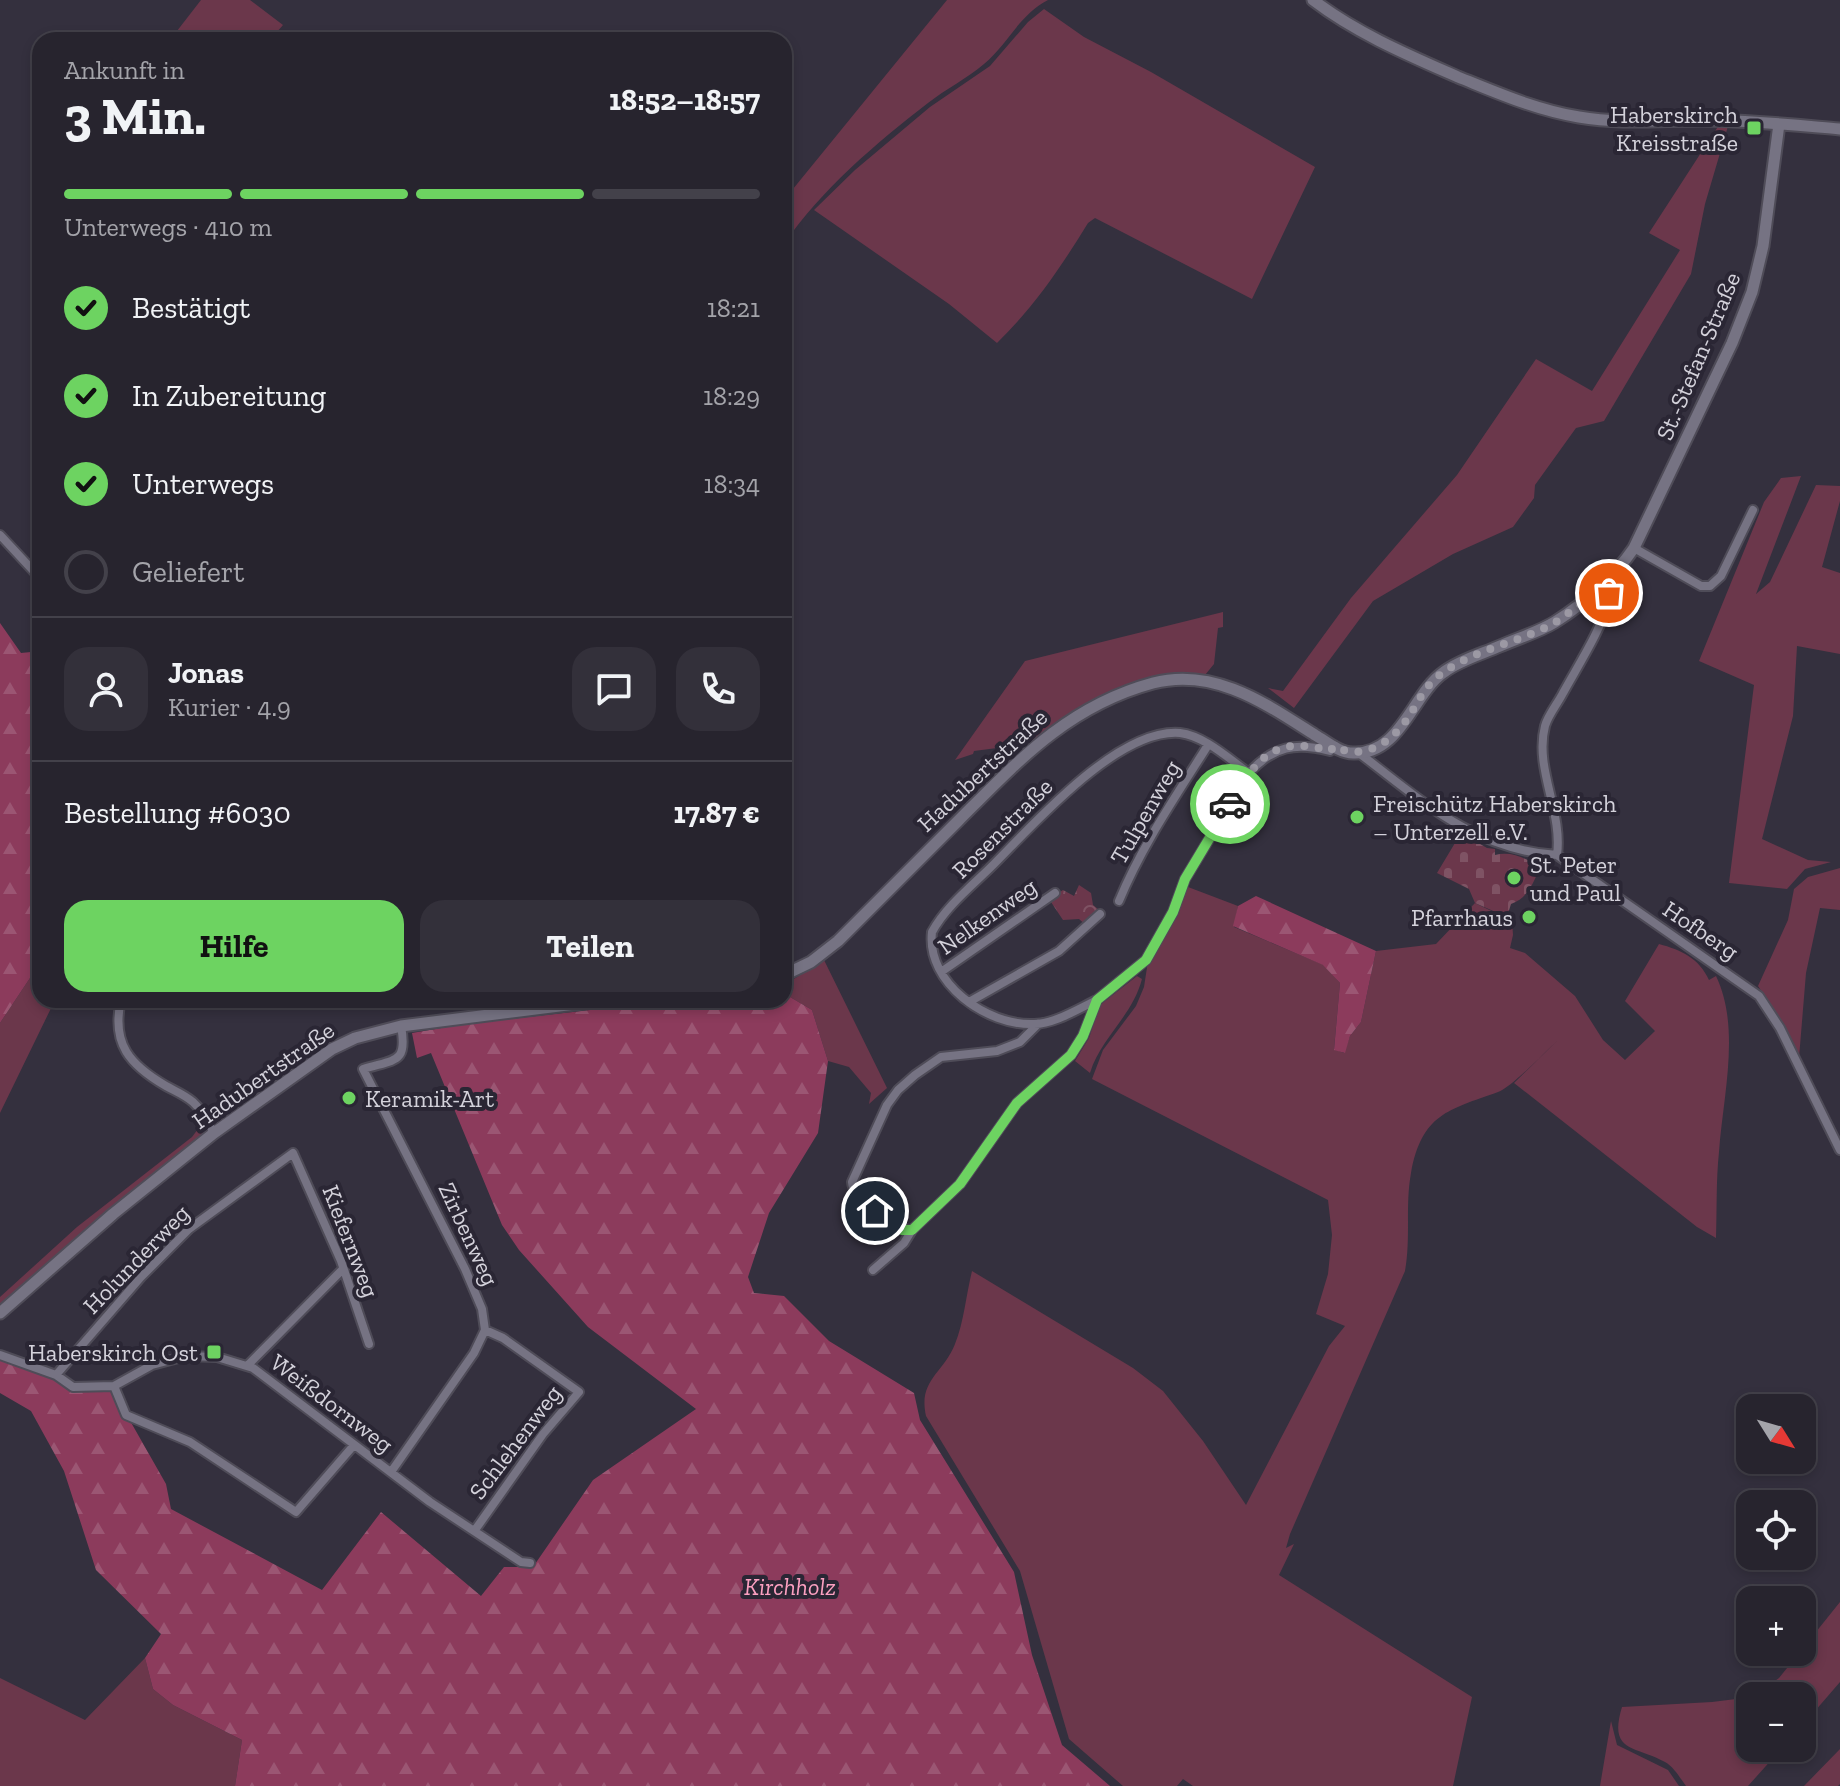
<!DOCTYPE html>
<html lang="de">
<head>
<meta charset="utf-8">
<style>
	body { margin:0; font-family:"Zilla Slab",serif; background:#33303a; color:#f1f3f6; height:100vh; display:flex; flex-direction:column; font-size:30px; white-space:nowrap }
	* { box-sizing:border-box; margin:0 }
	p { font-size:26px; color:#a4a4aa }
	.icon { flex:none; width:44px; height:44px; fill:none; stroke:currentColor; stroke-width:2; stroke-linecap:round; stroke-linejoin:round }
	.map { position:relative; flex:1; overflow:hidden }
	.drawer { position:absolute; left:32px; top:32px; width:760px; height:976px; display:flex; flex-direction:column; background:#27242e; border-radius:24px; box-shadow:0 4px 12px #0003,0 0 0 2px #43414a }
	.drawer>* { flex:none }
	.needle { width:52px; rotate:127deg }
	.buttons { position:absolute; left:1736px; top:1394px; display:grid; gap:16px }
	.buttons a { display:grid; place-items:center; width:80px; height:80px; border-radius:16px; background:#27242e; box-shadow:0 4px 12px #0003,0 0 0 2px #43414a; font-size:40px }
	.pin { position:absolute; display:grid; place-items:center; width:68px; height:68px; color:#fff; margin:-34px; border:4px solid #fff; border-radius:50%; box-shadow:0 2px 8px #0007 }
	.courier { position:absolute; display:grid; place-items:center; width:80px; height:80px; margin:-40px; border:6px solid #6dd361; border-radius:50%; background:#fff; color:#222; box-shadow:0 2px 10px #0007 }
	.overview em { font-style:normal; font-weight:700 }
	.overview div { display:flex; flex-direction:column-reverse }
	.overview { display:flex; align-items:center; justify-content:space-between; height:136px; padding:0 32px }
	h1 { font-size:52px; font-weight:700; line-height:60px }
	.bar { display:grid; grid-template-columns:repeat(4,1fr); gap:12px 8px; align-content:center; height:96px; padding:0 32px }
	.bar i { height:10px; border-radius:6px; background:#43414a }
	.bar .current { background:#6dd361 }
	.bar p { grid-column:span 4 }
	.line { display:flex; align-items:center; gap:20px; padding:0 32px; border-top:2px solid #43414a }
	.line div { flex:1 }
	.round { display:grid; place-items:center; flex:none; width:84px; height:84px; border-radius:24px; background:#33303a }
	ol { padding:0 32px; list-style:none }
	li { display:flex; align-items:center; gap:24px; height:88px }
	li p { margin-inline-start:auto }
	li .icon { padding:8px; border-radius:50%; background:#6dd361; color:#111; stroke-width:4 }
	li:last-child { color:#a4a4aa }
	li i { width:44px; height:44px; border:4px solid #43414a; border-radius:50% }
	.button { display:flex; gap:16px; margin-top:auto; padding:16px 32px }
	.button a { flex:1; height:92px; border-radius:24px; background:#6dd361; color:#111; font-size:32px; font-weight:700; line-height:92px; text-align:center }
	.button a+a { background:#33303a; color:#f1f3f6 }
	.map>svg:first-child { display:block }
	.grass { fill:#6b374b }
	.forest { fill:url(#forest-firs) }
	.cemetery { fill:url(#cemetery-stones) }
	.park { fill:url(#park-crowns) }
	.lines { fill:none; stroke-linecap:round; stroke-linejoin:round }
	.street-casing { stroke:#4f4c58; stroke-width:12 }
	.secondary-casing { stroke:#4f4c58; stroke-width:15 }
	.street { stroke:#767383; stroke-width:8 }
	.secondary { stroke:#767383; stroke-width:11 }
	.done { stroke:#9c99a4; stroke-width:8; stroke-dasharray:0 14.4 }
	.route { stroke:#6dd361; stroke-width:10 }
	.poi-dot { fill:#6dd361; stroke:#2a2634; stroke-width:3 }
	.labels { text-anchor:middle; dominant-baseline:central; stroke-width:8; stroke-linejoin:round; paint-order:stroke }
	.poi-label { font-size:24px; fill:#d4d2db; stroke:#2a2634; text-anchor:end }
	.street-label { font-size:24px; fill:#d4d2db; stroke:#2a2634 }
	.park-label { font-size:24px; font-style:italic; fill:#fca0c1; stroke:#2a2634 }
</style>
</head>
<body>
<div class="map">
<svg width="1840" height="1786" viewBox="0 0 1840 1786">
	<defs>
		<pattern id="forest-firs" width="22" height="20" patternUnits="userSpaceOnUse" patternTransform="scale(2)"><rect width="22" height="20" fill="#8c3b5c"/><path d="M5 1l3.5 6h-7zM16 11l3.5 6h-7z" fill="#9b5673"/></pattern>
		<pattern id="cemetery-stones" width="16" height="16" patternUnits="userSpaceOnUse" patternTransform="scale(2)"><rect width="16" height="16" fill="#6b374b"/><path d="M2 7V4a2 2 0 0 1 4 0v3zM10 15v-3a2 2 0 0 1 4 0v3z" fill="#7f5364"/></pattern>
		<pattern id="park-crowns" width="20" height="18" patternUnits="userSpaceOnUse" patternTransform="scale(2)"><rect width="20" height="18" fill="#6b374b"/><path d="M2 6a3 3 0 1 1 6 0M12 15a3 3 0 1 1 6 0" fill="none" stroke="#7f5364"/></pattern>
	</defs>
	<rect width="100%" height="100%" fill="#34303e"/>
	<path class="grass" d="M201,0H250L283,25L270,40H170Z
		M947,0H1048C1019,15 1008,44 984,64C966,79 946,89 928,103C875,144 822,189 784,244V200Z
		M1044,9L1084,37L1151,72L1315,167L1252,299L1095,218L1088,223C1061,267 1034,307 997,343L949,304L814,210L855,170L930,107L990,66L1028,22Z
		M1719,125L1728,126L1705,204L1691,274L1604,421L1576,428L1535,485L1534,498L1513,527L1453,554L1373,601L1294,708L1268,688L1283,691L1351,598L1457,475L1536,359L1592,391L1680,250L1649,233Z
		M1801,476L1756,594L1770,582L1816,485L1840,486V501L1822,567L1840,573V654L1797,646L1793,716L1762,839L1808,860L1831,862L1805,869L1787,889L1729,883L1754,685L1699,661L1764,502L1781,478Z
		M1223,612V627L1218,628L1214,664L1205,675L1177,677L1080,709L1028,744L974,751L973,754L955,760L1025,661Z
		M1840,868V910L1820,908L1806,973L1799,1058L1785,1027L1758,986L1788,920L1794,889L1808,877Z
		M1188,887L1238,906L1234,927L1324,965L1340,983L1334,1049L1344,1053L1350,1036L1361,1022L1376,951L1436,944L1475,903L1512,921L1513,935L1510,948L1525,953L1575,996L1603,1040L1625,1060L1655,1031L1625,1001L1659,944C1681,950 1699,958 1709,980L1716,976C1741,1028 1723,1096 1719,1152C1716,1180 1717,1209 1716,1238L1697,1227L1514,1083L1558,1040C1546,1051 1511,1088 1498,1092C1448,1110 1422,1114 1411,1173C1405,1206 1411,1237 1405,1271L1290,1534L1286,1548L1294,1544L1279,1575L1472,1697L1453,1786H1193L1183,1779L1177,1786H1123L1069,1739L1020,1571L926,1416C918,1380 943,1374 955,1344C964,1322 966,1295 972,1271L1133,1368L1163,1391L1203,1441L1246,1505L1329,1346L1345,1326L1316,1314L1328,1274L1332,1235L1328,1200L1092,1079L1103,1050L1136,1006L1144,987L1148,961Z
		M824,960L887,1088L869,1104L871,1093L849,1067L828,1061L812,1010L785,994L789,982Z
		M40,963V1000H55L0,1113V1023Z
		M1137,976L1142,979C1132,1017 1101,1037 1090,1073L1075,1061L1089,1038L1100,1005Z
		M204,1121L205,1130L199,1140L71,1244L0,1307V1297L77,1227L192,1137Z
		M1840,1602V1682L1802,1726V1696H1750V1748H1782L1748,1786H1686C1680,1778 1674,1767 1665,1762C1635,1745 1608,1753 1622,1707L1712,1702L1736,1699L1761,1691L1779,1678Z
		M145,1658L153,1689L173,1705L242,1740L235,1786H0V1678L85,1720Z
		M1611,1721L1617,1745L1668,1770L1679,1786H1600Z
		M1840,1749V1784L1838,1786H1804Z"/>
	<path class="forest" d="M0,623L21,653L31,652L40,661V963L0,1023Z
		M1256,896L1376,951L1361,1022L1350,1036L1345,1053L1334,1050L1340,983L1323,965L1233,926L1238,906Z
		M785,994L812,1010L828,1061L818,1133L769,1213L748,1277L754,1293L784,1296L829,1341L914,1393L920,1420L1014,1572L1032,1655L1062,1745L1110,1786H235L242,1740L173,1705L153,1689L145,1658L161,1634L96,1570L64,1471L31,1411L0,1393V1359L55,1379L73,1390L112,1389L166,1484L171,1509L322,1590L381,1512L481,1596L504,1567H533L593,1480L696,1409L588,1327L519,1250L502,1225L431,1053L417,1058L412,1033L465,1024L680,1000H784Z"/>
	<path class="cemetery" d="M1461,833L1487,848L1495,849V855C1511,851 1527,858 1540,868C1533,883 1528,898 1511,904L1507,917L1475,903L1469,889L1437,873Z"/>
	<path class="park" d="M1079,885L1091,893L1093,905L1099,910L1087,926L1079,919L1063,920L1049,899L1063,890L1074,896Z"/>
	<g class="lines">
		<defs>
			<path id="street" d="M0,535L40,578
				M1634,548L1701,586H1710L1721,576L1753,510
				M1359,753C1422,801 1474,850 1557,855
				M1557,855L1759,996L1780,1028L1840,1150
				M1557,855C1563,812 1534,768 1545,726C1548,715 1558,703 1563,693C1580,662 1600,632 1610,598L1603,584
				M1119,901C1142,845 1176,796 1208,745
				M941,972L1055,893
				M121,1000C111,1044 130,1065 166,1086C175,1091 185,1095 193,1102C202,1110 208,1123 214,1133
				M1097,1000C1078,1009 1054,1024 1034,1024C987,1026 926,983 932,932C946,906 973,885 994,864C1034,824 1118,728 1180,733C1205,736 1229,759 1249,773
				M969,1002L1059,951L1100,914
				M912,1230C894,1230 853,1201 852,1182L887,1105L898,1090L915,1075L941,1057L997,1051L1020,1042L1038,1024
				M873,1270L904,1243L912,1230L960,1184L1017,1103L1071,1055L1083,1036L1097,1000L1146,960L1173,912L1185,879L1249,773C1273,746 1296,742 1330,751L1335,746
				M0,1355L56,1375L73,1387L114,1386L152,1365L186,1356L217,1357L253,1368L430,1502L521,1562L530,1563
				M247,1366L342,1270
				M56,1375L141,1277L189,1229L293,1153L341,1261L369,1344
				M114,1386L126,1415L190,1442L296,1512L354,1445
				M391,1472L474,1353L485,1330L482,1309L465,1269L363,1069C395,1059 408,1064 401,1026
				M475,1530L543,1434L579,1392L503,1338L485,1330"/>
			<path id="secondary" d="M1313,0C1356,33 1408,55 1458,77C1498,93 1536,110 1579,117C1619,124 1660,120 1700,120C1747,120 1794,125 1840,129
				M784,975L811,962L838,941C878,901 918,861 958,821C1018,761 1068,706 1153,683C1215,667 1266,704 1315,735C1326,741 1339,753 1353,753C1401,755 1412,694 1444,672C1460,660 1482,654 1500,646C1518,638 1539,632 1555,622C1585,603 1614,577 1634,548L1732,343L1752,292L1763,246L1779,124
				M0,1313L113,1214L214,1133L332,1049L355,1038L401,1026L607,1000"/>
		</defs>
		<use href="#street" class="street-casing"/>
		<use href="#secondary" class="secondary-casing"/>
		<use href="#street" class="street"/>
		<use href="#secondary" class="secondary"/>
	</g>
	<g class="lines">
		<path class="done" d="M1230,804C1256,760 1273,734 1330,751L1335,746C1358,760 1384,747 1400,728C1414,713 1420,692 1436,678C1469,650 1517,644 1554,623C1571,613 1587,597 1603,584L1609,593"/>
		<path class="route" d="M875,1211L902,1230H912L960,1184L1017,1103L1071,1055L1083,1036L1097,1000L1146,960L1173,912L1185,879L1230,804"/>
	</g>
	<g class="poi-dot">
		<rect x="1746" y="120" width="16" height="16" rx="4"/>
		<circle cx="1357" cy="817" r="8"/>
		<circle cx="1514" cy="878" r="8"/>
		<circle cx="1529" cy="917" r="8"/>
		<circle cx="349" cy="1098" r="8"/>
		<rect x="206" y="1344" width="16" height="16" rx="4"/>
	</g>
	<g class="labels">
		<g class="poi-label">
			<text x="1738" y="114">Haberskirch<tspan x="1738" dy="28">Kreisstraße</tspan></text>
			<text x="1373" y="803" text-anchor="start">Freischütz Haberskirch<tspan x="1373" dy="28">– Unterzell e.V.</tspan></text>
			<text x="1530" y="864" text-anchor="start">St. Peter<tspan x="1530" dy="28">und Paul</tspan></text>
			<text x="1513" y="917">Pfarrhaus</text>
			<text x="365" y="1098" text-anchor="start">Keramik-Art</text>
			<text x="198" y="1352">Haberskirch Ost</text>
		</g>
		<g class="street-label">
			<text transform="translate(1698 356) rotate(-67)">St.-Stefan-Straße</text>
			<text transform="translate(982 770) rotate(-43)">Hadubertstraße</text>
			<text transform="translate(1145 812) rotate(-60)">Tulpenweg</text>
			<text transform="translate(1002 828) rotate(-45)">Rosenstraße</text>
			<text transform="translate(987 916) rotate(-35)">Nelkenweg</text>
			<text transform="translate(1701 930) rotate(34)">Hofberg</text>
			<text transform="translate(263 1075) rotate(-35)">Hadubertstraße</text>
			<text transform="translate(469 1234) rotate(65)">Zirbenweg</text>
			<text transform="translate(351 1241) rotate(69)">Kiefernweg</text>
			<text transform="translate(136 1259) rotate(-46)">Holunderweg</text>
			<text transform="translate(332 1403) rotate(37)">Weißdornweg</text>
			<text transform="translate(515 1442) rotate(-53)">Schlehenweg</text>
		</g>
		<g class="park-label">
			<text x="790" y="1586">Kirchholz</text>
		</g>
	</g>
</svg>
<div class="buttons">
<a><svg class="needle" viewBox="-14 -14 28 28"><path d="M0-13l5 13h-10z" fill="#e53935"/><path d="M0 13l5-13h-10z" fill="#a4a4aa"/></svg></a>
<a><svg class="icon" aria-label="locate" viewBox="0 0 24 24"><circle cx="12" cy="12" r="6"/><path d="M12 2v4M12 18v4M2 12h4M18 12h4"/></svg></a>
<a>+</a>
<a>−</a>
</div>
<div class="pin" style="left:1609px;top:593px;background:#ea580c"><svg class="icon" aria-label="bag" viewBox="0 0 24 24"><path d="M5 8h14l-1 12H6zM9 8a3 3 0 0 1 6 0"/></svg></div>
<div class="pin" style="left:875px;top:1211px;background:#1f2937"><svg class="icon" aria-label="home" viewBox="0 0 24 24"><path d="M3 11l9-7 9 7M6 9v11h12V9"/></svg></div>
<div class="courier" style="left:1230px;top:804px"><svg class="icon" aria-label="car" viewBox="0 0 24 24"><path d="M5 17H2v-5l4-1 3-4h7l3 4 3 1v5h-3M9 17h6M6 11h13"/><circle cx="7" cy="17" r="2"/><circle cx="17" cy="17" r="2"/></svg></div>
<section class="drawer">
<div class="overview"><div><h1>3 Min.</h1><p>Ankunft in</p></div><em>18:52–18:57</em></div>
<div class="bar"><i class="current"></i><i class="current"></i><i class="current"></i><i></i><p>Unterwegs · 410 m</p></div>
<ol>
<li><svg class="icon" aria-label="check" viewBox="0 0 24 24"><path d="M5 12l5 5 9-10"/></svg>Bestätigt<p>18:21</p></li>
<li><svg class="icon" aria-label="check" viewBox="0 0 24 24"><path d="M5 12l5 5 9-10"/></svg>In Zubereitung<p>18:29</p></li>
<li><svg class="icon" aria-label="check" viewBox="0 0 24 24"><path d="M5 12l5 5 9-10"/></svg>Unterwegs<p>18:34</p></li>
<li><i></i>Geliefert</li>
</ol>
<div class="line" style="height:144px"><a class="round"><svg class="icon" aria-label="person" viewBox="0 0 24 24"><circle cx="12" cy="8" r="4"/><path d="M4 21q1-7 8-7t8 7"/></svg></a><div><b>Jonas</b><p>Kurier · 4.9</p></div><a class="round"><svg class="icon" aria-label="chat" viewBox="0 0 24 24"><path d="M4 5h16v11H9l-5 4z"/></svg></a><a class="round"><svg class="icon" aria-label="phone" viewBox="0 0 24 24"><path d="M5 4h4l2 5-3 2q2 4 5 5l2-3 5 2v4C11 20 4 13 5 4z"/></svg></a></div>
<div class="line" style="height:104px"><div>Bestellung #6030</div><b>17.87 €</b></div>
<div class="button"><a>Hilfe</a><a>Teilen</a></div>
</section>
</div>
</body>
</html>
